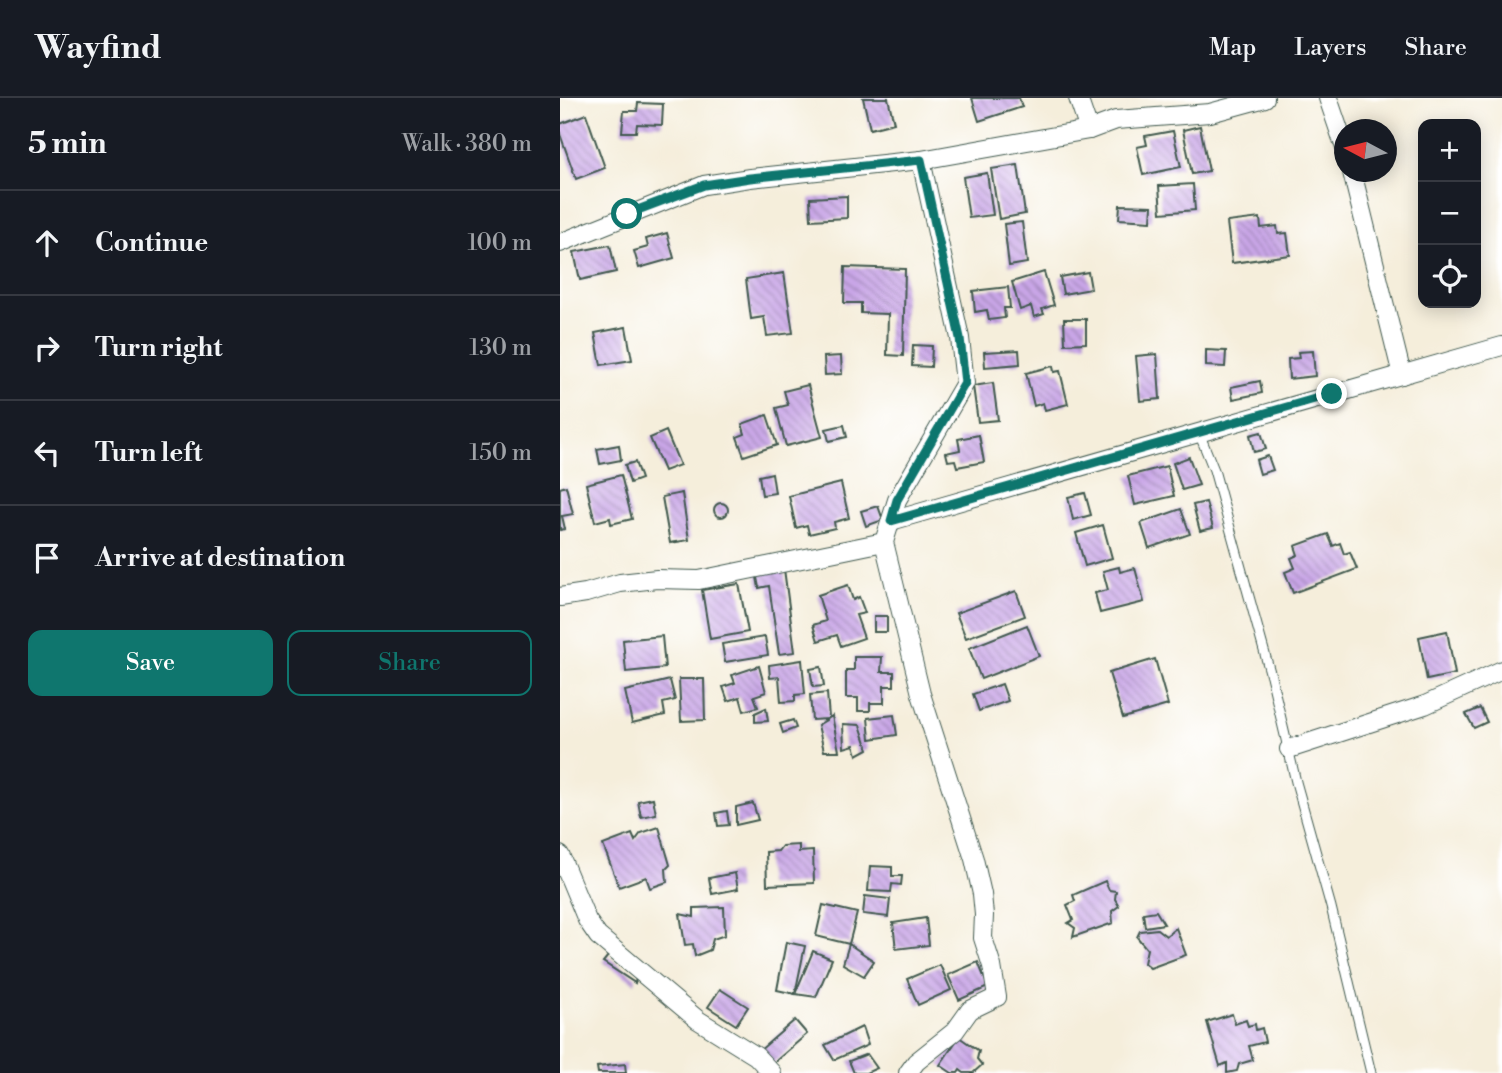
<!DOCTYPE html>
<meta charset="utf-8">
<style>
:root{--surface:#171b24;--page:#242831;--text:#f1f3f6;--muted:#9ea1a6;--line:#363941;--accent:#0f766e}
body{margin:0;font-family:"Libre Bodoni",serif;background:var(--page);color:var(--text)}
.controls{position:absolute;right:21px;top:21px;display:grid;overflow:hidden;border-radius:14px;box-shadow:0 4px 18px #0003}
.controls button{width:63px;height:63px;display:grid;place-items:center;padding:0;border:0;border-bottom:2px solid var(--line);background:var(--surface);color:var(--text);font:35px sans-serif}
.compass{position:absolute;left:774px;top:21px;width:63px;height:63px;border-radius:50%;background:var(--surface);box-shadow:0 4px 18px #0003;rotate:277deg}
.stop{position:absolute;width:21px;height:21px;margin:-16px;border:5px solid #0f766e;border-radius:50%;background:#fff}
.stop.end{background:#0f766e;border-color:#fff;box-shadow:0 2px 7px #0008}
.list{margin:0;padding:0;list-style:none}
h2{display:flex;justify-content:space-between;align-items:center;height:91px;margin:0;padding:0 28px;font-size:30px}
h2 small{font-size:23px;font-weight:400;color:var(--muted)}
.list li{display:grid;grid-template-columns:46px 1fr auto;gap:21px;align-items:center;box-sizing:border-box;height:105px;padding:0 28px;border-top:2px solid var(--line)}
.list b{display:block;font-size:26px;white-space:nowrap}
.list em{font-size:23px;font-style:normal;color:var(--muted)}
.actions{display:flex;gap:14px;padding:21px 28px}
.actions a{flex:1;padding:16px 0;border:2px solid var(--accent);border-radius:14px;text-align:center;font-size:24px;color:var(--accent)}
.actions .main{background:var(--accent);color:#fff}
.icon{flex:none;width:38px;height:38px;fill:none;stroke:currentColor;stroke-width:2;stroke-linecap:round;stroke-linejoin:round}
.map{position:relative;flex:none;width:942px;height:975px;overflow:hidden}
header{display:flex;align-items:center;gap:42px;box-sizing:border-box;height:98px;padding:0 35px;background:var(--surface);border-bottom:2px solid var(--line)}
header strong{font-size:33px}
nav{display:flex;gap:38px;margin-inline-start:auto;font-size:24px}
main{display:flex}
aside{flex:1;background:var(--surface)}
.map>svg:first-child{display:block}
</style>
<header>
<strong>Wayfind</strong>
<nav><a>Map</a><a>Layers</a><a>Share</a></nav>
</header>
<main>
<aside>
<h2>5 min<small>Walk · 380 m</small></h2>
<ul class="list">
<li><svg class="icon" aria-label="ahead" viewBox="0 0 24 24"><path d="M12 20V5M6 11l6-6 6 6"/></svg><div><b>Continue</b></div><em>100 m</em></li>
<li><svg class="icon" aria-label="right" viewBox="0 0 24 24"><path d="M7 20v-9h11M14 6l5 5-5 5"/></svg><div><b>Turn right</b></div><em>130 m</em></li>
<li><svg class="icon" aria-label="left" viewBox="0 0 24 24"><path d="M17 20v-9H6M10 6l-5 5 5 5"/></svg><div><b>Turn left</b></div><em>150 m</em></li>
<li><svg class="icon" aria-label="arrive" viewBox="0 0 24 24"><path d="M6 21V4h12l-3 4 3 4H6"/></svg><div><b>Arrive at destination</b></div></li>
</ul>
<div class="actions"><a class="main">Save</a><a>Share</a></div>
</aside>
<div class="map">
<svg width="942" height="975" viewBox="0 0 942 975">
<defs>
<pattern id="building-back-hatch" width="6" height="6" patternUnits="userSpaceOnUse" patternTransform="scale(1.75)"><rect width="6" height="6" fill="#c9a6e7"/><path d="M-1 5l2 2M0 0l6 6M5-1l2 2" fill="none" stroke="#a388bc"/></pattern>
</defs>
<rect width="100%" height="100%" fill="#fff"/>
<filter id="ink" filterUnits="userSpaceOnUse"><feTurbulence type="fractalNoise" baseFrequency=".0143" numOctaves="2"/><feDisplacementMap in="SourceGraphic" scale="14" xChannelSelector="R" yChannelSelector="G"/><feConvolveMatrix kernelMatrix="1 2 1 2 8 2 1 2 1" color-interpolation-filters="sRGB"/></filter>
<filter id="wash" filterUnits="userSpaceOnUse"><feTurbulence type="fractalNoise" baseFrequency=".00686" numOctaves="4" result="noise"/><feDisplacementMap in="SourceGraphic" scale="28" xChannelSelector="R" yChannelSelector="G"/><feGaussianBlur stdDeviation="1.57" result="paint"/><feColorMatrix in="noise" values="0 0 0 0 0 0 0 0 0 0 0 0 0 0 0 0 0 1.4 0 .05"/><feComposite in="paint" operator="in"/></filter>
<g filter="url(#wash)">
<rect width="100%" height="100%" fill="#f5eedb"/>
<g id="blocks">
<g fill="url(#building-back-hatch)">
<path d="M303 0H328L334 25 310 31Z"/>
<path d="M412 0H459L462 9 419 23Z"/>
<path d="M78 5 103 6 102 27 77 26 76 34H62L64 13H77Z"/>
<path d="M26 16 45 70 16 81 0 36V26Z"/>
<path d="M640 28 649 73 632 76 623 32Z"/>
<path d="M613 33 621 69 583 77 577 49 587 47 585 38Z"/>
<path d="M458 67 465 116 439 121 431 71Z"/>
<path d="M427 75 433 117 409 120 403 79Z"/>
<path d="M633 86 635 112 601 115 599 88Z"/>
<path d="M287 98V120L251 122 250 100Z"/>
<path d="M560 107 592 108 591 123 559 121Z"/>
<path d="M700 120 701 130 717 128 718 136 727 135 730 157 672 165 667 124Z"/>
<path d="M462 124 467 165 449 168 444 126Z"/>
<path d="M107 135 114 160 79 170 74 153 88 149 86 141Z"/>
<path d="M50 147 56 174 20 182 14 154Z"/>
<path d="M285 169 345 171 343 258 327 257 328 216 301 215V205H284Z"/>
<path d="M484 174 494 207 482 211 484 216 474 219 471 208 460 212 452 184Z"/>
<path d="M528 174 531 191 503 196 500 179Z"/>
<path d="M224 175 233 235 207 238 204 219 191 221 186 181Z"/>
<path d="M448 189 450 210H444L445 220 429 222 427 212 415 214 413 193Z"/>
<path d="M504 221H526V245L505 246Z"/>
<path d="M66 229 72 262 41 267 35 235Z"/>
<path d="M353 247 372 248 371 269 352 268Z"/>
<path d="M459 252 460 266 425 269 424 254Z"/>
<path d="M646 252 666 253 665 269 646 268Z"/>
<path d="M753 253 755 278 729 281 728 261 739 260 738 254Z"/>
<path d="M597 256 600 301 580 303 576 258Z"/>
<path d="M281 258 282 276 265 277 264 259Z"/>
<path d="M493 268 494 274 500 273 508 306 485 312 483 305 474 308 466 275Z"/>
<path d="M700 283 702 295 673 301 671 289Z"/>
<path d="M433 285 438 322 418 324 413 288Z"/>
<path d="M248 287 262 339 226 348 216 310 228 307 224 293Z"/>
<path d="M207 317 217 347 184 358 177 339 185 336 182 326Z"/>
<path d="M284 327 287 339 269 343 266 331Z"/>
<path d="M106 333 120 367 104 373 90 340Z"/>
<path d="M701 334 706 351 694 354 690 337Z"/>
<path d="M419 337 424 364 397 369 395 362 388 363 386 355 400 352 398 341Z"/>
<path d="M59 347 61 362 40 366 37 351Z"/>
<path d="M708 358 713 372 700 376 696 362Z"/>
<path d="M629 359 639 387 622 392 613 365Z"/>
<path d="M75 364 81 381 70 385 65 367Z"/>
<path d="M607 368 614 398 575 407 568 378Z"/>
<path d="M212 375 215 395 202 397 199 378Z"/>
<path d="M61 377 72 421 51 426 50 420 35 424 26 386Z"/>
<path d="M281 385 289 420 274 424 275 430 249 436 247 427 236 430 229 398Z"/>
<path d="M6 388 13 416 2 418 5 431 0 432V390Z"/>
<path d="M122 395 129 442 110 445 102 399Z"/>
<path d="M525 395 531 417 513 422 508 399Z"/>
<path d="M646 404 653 430 640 433 633 407Z"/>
<circle cx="161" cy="412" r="7"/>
<path d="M318 408 323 422 306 428 301 413Z"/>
<path d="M621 411 630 436 589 450 581 425Z"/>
<path d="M543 427 552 460 525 468 516 435Z"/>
<path d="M768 436 773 448 780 445 784 456 790 454 797 471 733 495 725 474 735 470 731 460 738 457 735 448Z"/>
<path d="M559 469 560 474 575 470 584 504 540 515 535 495 548 492 543 473Z"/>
<path d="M224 471 235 554 219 556 209 488 199 490 196 474Z"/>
<path d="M179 486 188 534 150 541 142 492Z"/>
<path d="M288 487 293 502 299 499 305 515 296 517 304 540 281 548 277 537 258 543 253 527 266 523 258 497Z"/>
<path d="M456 493 465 518 406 540 396 515Z"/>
<rect x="314" y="518" width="13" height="16"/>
<path d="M467 527 479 558 421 581 409 550Z"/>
<path d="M887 533 895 576 867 582 859 539Z"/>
<path d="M102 538 105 570 66 574 63 542Z"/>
<path d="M205 539 208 557 165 564 162 546Z"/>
<path d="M294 559H322L321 574H334V588H324V605H310V613H298V600H286V572H294Z"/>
<path d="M595 561 608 607 563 620 549 575Z"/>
<path d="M242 562 245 596 235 597V603L221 604 219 579 210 580 209 567Z"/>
<path d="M199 568 206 594 194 598 198 609 184 613 180 599 168 603 163 589 175 585 172 577Z"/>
<path d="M261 569 264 588 253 589 250 571Z"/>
<path d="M119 581H144L145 622 121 623Z"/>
<path d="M110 582 115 602 103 605 105 617 72 625 65 593Z"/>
<path d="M442 586 448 603 419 613 413 596Z"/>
<path d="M267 595 269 620 272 618 279 653H264L258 627 268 621 252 622 250 597Z"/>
<path d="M206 610 208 623 195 624V615Z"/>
<path d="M920 610 927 624 914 630 906 616Z"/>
<path d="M334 617 337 637 310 641 308 620Z"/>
<path d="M233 622 236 630 223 635 220 626Z"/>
<path d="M283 626 300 627 308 651 297 657 294 647 284 650Z"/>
<path d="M93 700 96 716 81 719 78 703Z"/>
<path d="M193 705 198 722 176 727V709Z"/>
<path d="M167 713 169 727 158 728 156 715Z"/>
<path d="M99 729 110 767 106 771 107 784 90 790 86 779 59 789 43 747 72 736 75 743 81 735Z"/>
<path d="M239 747V754L253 753 254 785 207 787 206 754 218 753 222 748Z"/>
<path d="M310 768 332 769V778H342L341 787 332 786 331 794 308 793Z"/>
<path d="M175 775 178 791 152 796 149 780Z"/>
<path d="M545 783 549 792 556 793 555 801 559 808 552 813 553 825 513 839 515 830 508 825 513 822 507 807 515 803 513 797Z"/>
<path d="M305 798 330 801 328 819 303 816Z"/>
<path d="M263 807 297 815 289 846 256 838Z"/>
<path d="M164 809 165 837 153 841 150 852 135 858 133 846 125 847 120 816 134 819V810Z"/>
<path d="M596 813 604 826 585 829 583 815Z"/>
<path d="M366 820 369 847 336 851 333 825Z"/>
<path d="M616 830 626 857 590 870 584 865 587 851 577 839 580 833 597 831 606 838Z"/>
<path d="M226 844 245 848 235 896 217 892Z"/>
<path d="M289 846 314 863 304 878 283 866Z"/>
<path d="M253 853 272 861 256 899 235 896Z"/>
<path d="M48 858 76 880 75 885 43 864Z"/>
<path d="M418 864 428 889 399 902 388 877Z"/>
<path d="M380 867 391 892 358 907 347 881Z"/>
<path d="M160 891 188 909 176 927 148 909Z"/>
<path d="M672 916 675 926 686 922 688 928 695 926 696 932 702 930 705 944 689 948 693 962 679 966 677 973 667 975V965L660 968 647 924Z"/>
<path d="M235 922 247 936 211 967 199 953Z"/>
<path d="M302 929 308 947 274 962 265 947Z"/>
<path d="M399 939 419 953 417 961 422 967 413 975H404L400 972 398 975H392L380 967Z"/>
<path d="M307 956 317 970 306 975H294L289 963Z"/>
<path d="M65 966 66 975H38L37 969Z"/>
</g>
</g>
</g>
<g filter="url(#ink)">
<use href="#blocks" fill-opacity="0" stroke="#3f584d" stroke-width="2"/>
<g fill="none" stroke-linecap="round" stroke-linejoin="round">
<defs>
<path id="service" d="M639 335 654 372 711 578 736 684 771 809 811 975"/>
<g id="minor">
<path d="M518 0 529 32"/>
<path d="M768 0 785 50"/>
<path d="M792 74 842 277"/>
<path d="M0 145 144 87 190 80 361 62 529 32 556 22 650 15 705 0"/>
<path d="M331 423 942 248"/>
<path d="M0 499 26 495 60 485 97 481 139 482 324 444"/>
<path d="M729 651 865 607 942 572"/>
<path d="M0 757 27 822 38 838 138 922 196 958 212 975"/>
<path d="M348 975 356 964 395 933 410 912 437 899 432 868 423 840 424 817 422 796 414 761 361 596 324 444 337 402 405 285 400 240 361 62"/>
</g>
</defs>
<use href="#service" stroke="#3f584d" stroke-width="11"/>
<use href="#minor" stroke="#3f584d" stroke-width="20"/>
<use href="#service" stroke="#fff" stroke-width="9"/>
<use href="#minor" stroke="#fff" stroke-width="18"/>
</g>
</g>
<g fill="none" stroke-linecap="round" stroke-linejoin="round" filter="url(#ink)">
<path stroke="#0f766e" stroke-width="9" d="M67 116 144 87 190 80 361 62 400 240 405 285 337 402 331 423 772 296"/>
</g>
</svg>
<div class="controls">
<button>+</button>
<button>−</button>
<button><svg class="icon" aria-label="locate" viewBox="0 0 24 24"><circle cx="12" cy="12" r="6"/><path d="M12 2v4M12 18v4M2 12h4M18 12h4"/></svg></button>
</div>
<svg class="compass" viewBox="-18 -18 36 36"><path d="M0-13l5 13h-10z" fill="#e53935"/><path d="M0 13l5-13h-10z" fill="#9ea1a6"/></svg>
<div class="stop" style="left:67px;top:116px"></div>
<div class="stop end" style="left:772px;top:296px"></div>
</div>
</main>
